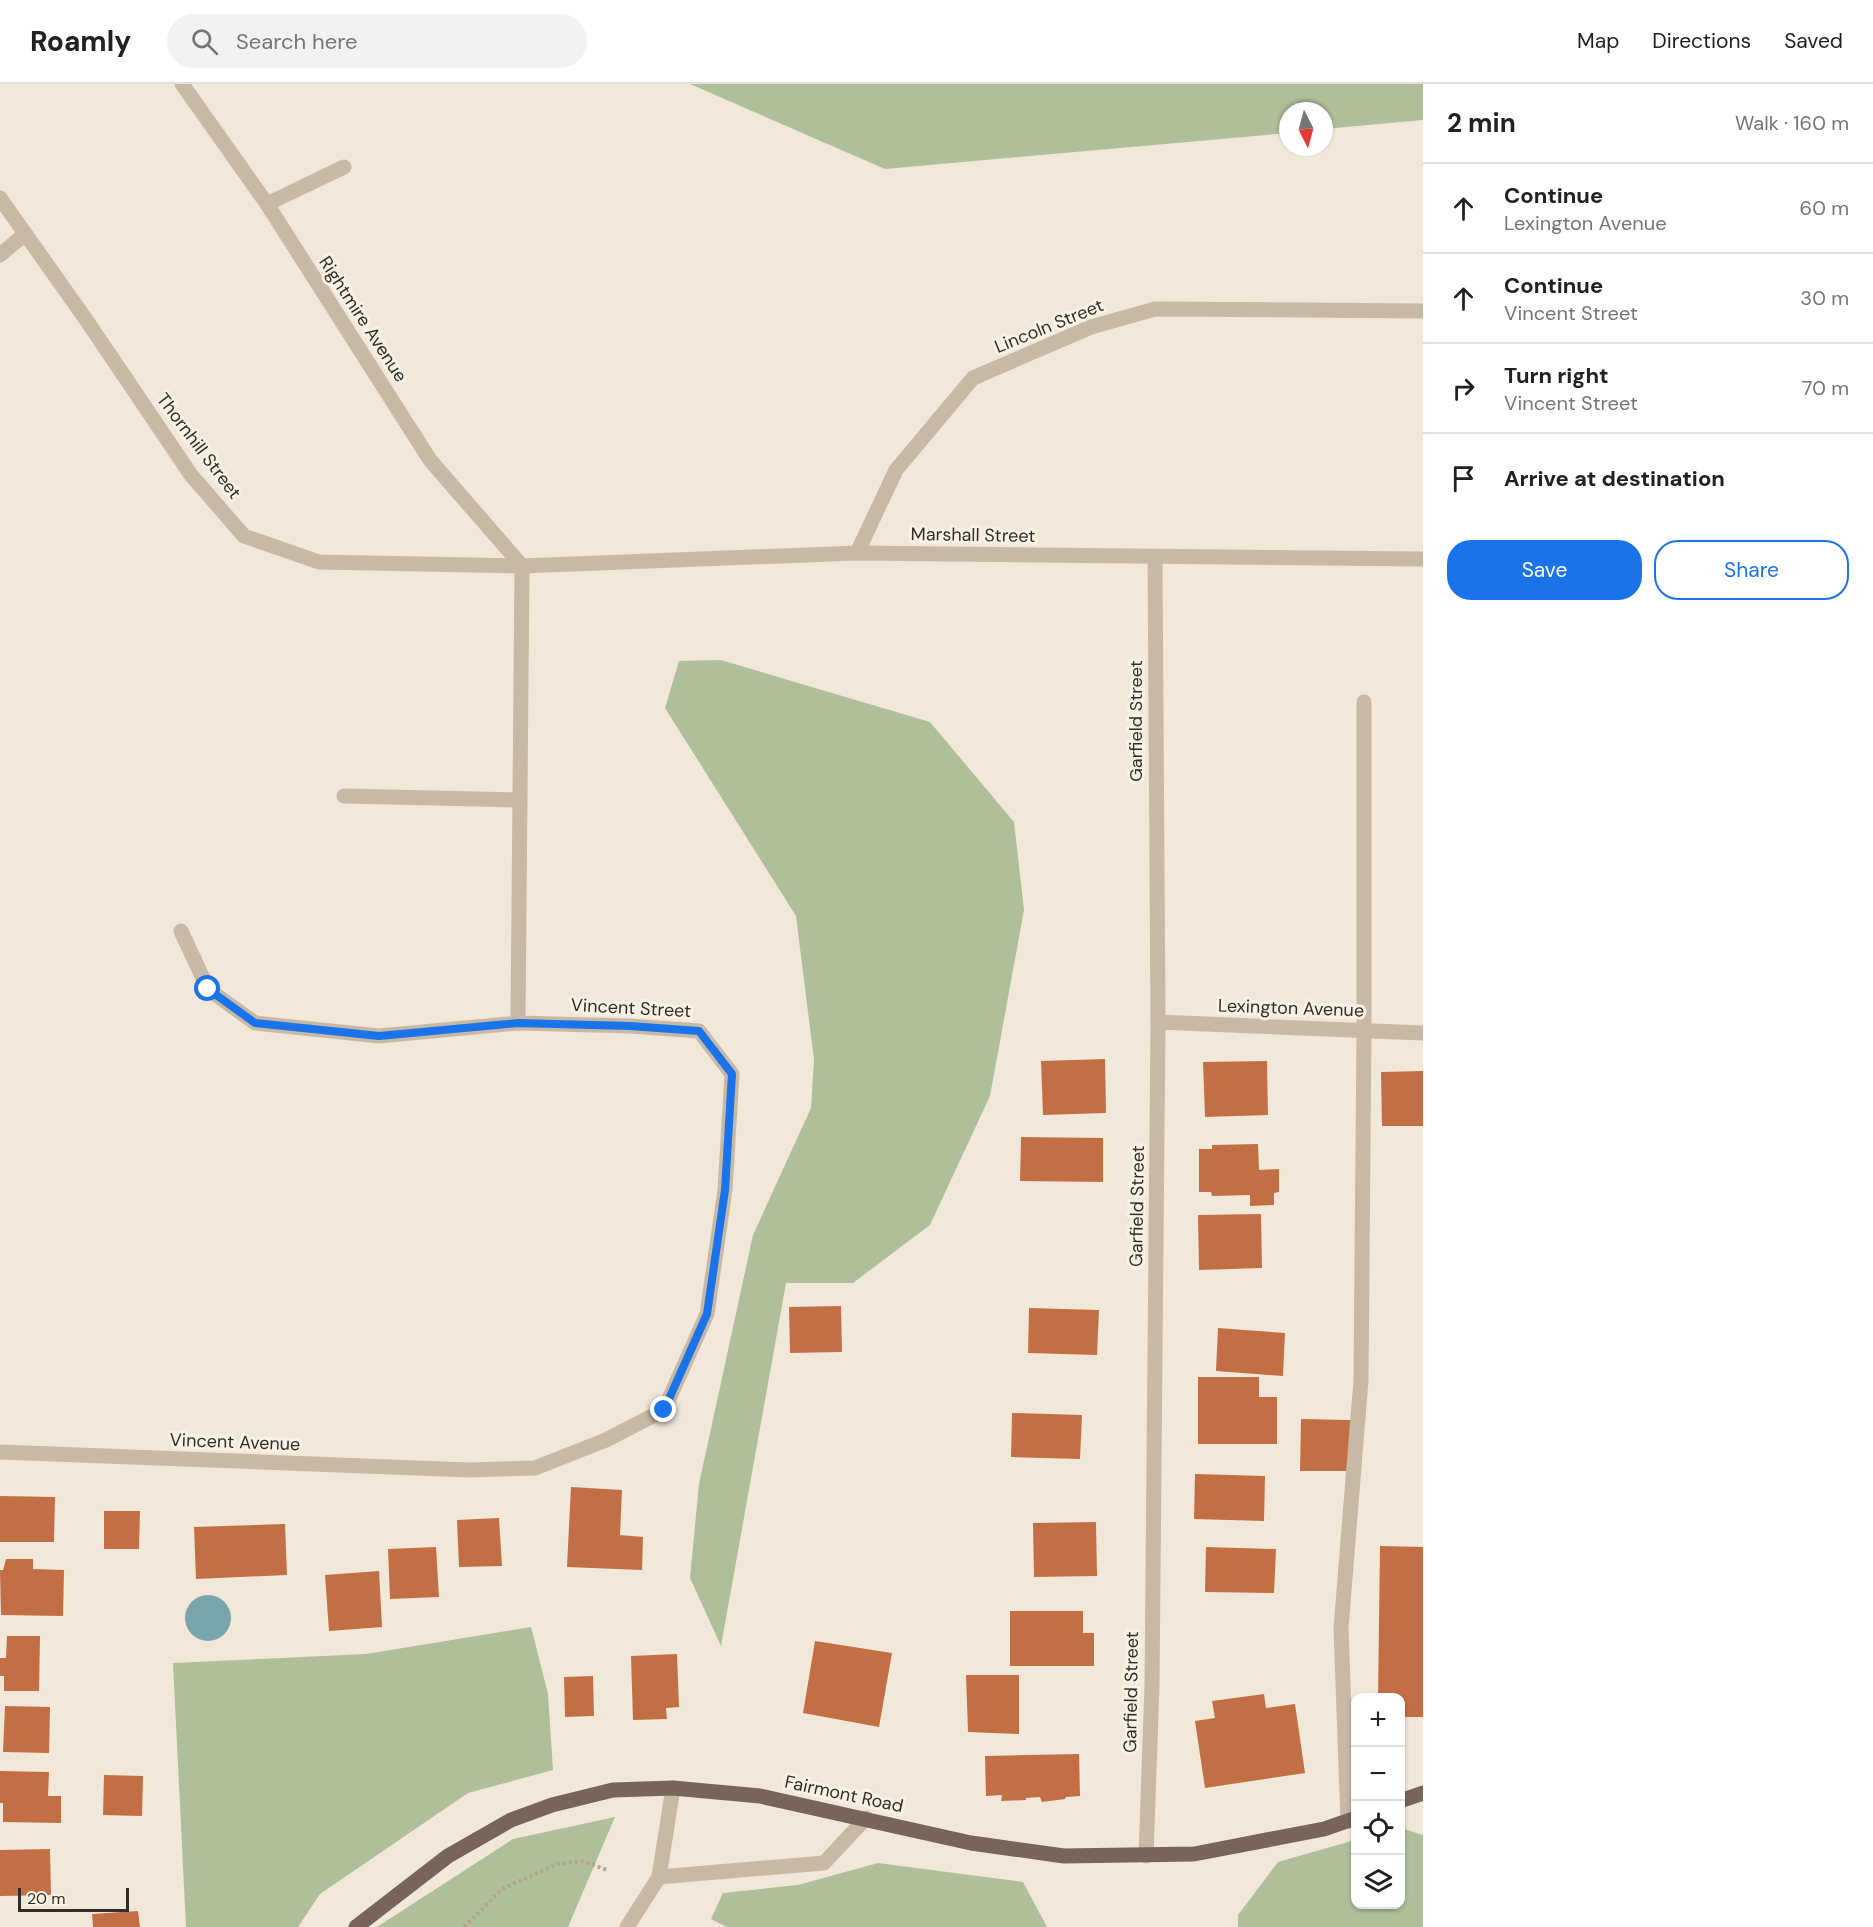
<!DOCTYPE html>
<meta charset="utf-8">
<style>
:root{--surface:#fff;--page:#f2f2f2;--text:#202124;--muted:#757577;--line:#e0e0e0;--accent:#1a73e8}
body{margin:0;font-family:"DM Sans",sans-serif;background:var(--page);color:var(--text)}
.controls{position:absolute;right:18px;bottom:18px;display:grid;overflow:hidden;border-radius:12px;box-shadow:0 2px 4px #0004}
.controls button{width:54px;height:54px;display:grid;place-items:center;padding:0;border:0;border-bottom:2px solid var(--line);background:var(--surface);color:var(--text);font:30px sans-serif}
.compass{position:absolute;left:1279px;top:18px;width:54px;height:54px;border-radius:50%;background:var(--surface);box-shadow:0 2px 4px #0004;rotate:174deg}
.scale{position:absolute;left:18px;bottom:15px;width:111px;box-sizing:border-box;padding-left:6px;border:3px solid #342c27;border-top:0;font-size:16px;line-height:21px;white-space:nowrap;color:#342c27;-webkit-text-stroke:4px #f8f1e6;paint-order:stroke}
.stop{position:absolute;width:18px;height:18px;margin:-14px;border:4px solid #1a73e8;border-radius:50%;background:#fff}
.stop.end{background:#1a73e8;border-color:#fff;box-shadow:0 2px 6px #0008}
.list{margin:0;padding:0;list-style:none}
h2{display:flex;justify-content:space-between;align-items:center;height:78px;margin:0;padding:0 24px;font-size:26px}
h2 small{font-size:20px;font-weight:400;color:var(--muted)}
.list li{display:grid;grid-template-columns:39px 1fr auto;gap:18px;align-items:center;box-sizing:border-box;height:90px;padding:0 24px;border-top:2px solid var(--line)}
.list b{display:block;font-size:22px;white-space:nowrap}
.list p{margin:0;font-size:20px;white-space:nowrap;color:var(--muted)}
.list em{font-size:20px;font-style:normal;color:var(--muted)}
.actions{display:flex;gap:12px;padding:18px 24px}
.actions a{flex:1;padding:14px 0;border:2px solid var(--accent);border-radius:24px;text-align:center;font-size:21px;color:var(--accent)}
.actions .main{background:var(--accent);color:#fff}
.icon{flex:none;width:33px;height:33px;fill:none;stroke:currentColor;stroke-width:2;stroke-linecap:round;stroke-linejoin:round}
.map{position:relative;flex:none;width:1423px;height:1843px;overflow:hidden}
header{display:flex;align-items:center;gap:36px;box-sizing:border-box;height:84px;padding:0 30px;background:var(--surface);border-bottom:2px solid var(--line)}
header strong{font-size:28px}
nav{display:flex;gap:33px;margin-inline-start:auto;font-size:21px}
.search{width:420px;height:54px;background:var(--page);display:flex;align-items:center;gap:15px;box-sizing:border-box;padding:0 21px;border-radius:33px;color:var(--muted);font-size:22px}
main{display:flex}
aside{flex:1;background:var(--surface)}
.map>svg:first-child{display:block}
</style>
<header>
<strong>Roamly</strong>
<div class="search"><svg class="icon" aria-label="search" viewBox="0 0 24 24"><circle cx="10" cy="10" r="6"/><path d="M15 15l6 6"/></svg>Search here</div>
<nav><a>Map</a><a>Directions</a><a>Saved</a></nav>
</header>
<main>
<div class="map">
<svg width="1423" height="1843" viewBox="0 0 1423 1843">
<rect width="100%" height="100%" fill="#f1e8d9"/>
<g fill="#afbf9a">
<path d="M690 0H1423V36L1324 45V27H1288V49L885 85Z"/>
<path d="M721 576 930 638 1014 738 1024 826 990 1012 930 1141 853 1199H786L721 1562 690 1494 699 1400 753 1151 811 1024 814 976 796 832 665 624 679 577Z"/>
<path d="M531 1543 548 1610 553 1686 468 1709 320 1810 298 1843H186L173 1579 366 1570Z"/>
<path d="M615 1733 568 1843H377L513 1755Z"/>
<path d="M1401 1744 1423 1751V1843H1238V1831L1278 1778 1355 1756 1356 1820H1400Z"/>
<path d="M878 1779 1023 1798 1047 1843H727L711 1835 723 1809 798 1801Z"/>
</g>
<circle fill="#79a6ad" cx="208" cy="1534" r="23"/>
<g fill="#c36f45">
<path d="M1105 975 1106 1029 1043 1031 1041 977Z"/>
<path d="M1267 977 1268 1031 1205 1033 1203 978Z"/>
<path d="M1423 987V1042H1382L1381 988Z"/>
<path d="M1021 1053 1103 1054V1098L1020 1097Z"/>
<path d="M1258 1060 1259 1086 1279 1085V1108L1274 1109V1121L1250 1122V1111L1212 1112 1211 1108H1199V1065H1212V1061Z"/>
<path d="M1261 1130 1262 1184 1199 1186 1198 1131Z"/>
<path d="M841 1222 842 1268 790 1269 789 1223Z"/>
<path d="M1029 1224 1099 1226 1097 1271 1028 1269Z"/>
<path d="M1218 1244 1285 1249 1283 1292 1216 1287Z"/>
<path d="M1198 1293H1259V1313H1277V1360H1198Z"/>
<path d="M1012 1329 1082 1331 1080 1375 1011 1373Z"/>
<path d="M1301 1335 1351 1336 1350 1387H1300Z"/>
<path d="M1195 1390 1265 1392 1264 1437 1194 1435Z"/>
<path d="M571 1403 622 1406 620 1451 643 1453 642 1486 567 1483Z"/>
<path d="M0 1412 55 1413 54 1458H0Z"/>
<path d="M104 1427H140L139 1465H104Z"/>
<path d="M499 1434 502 1482 459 1483 457 1436Z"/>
<path d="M1096 1438 1097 1492 1034 1493 1033 1439Z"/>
<path d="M285 1440 287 1491 196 1495 194 1443Z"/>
<path d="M1380 1462 1423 1463V1633H1400V1614H1378Z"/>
<path d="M436 1463 439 1513 390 1515 388 1465Z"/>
<path d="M1206 1463 1276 1465 1274 1509 1205 1508Z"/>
<path d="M6 1475H33V1485L64 1486 63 1532 1 1531 0 1486H3Z"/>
<path d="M379 1487 382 1543 329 1547 325 1491Z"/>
<path d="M1010 1527H1083V1549H1094V1582H1010Z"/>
<path d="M7 1552H40L39 1607H4V1592H0V1574H6Z"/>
<path d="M815 1557 892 1569 879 1643 803 1629Z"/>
<path d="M677 1570 679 1623 666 1624 667 1635 633 1636 631 1572Z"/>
<path d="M966 1591H1019V1650L968 1648Z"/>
<path d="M593 1592 594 1632 565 1633 564 1593Z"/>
<path d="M1264 1610 1266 1624 1295 1620 1305 1689 1205 1704 1195 1637 1215 1634 1212 1617Z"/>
<path d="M5 1622 50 1623 49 1669 3 1668Z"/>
<path d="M1079 1670 1080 1712 1066 1713 1065 1715 1042 1718 1040 1713 1026 1714V1716L1001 1717 1002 1711 986 1712 985 1672Z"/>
<path d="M0 1687 49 1688 48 1712H61V1739L3 1738V1719H0Z"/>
<path d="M104 1691 143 1692 142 1732 103 1731Z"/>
<path d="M50 1765 51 1811 0 1812V1766Z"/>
<path d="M138 1827 140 1843H93L92 1830Z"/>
</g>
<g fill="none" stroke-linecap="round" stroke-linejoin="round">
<path stroke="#b4a390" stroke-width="4" stroke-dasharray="3 3" stroke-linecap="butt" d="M464 1843 502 1805 557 1780 583 1777 607 1786"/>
<g stroke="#c8b9a6" stroke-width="15">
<path d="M182 0 267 120 430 376 522 482"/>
<path d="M0 114 87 237 191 391 244 452 319 478 522 482 857 469 1423 475"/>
<path d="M267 120 344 83"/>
<path d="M0 171 25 150"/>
<path d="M857 469 896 386 973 294 1091 243 1155 225 1423 227"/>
<path d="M344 712 520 716"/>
<path d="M1158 938 1423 949"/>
<path d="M518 939 522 482"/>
<path d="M0 1368 469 1386 535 1384 606 1356 664 1326 707 1230 725 1106 732 990 699 947 630 942 518 939 379 952 255 939 208 905 181 847"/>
<path d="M1348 1737 1341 1544 1361 1296 1364 947V618"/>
<path d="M1146 1772 1152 1602 1158 938 1155 473"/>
<path d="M659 1793 824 1779 866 1734"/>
<path d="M627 1843 659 1793 673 1704"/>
</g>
<g stroke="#766558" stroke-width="15">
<path d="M1400 1717 1423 1709"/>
<path d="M356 1843 448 1772 511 1736 552 1721 613 1706 673 1704 760 1712 971 1759 1064 1772 1194 1770 1324 1745 1356 1734"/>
</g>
</g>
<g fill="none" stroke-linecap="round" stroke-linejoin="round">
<path stroke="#1a73e8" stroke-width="8" d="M208 905 255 939 379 952 518 939 630 942 699 947 732 990 725 1106 707 1230 664 1326"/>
</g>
<g text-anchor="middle" stroke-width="6" stroke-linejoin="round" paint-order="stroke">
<g font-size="18" fill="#342c27" stroke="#f8f1e6">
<text transform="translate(363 235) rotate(57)" y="6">Rightmire Avenue</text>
<text transform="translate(1049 242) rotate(-22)" y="6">Lincoln Street</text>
<text transform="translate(199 362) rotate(53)" y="6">Thornhill Street</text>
<text transform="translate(973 451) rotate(1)" y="6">Marshall Street</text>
<text transform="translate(1136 637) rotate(-90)" y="6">Garfield Street</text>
<text transform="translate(631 924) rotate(3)" y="6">Vincent Street</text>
<text transform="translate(1291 924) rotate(2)" y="6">Lexington Avenue</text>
<text transform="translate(1137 1122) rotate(-89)" y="6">Garfield Street</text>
<text transform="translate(235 1358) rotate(2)" y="6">Vincent Avenue</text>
<text transform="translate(1131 1608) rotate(-89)" y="6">Garfield Street</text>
<text transform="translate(844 1710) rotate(12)" y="6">Fairmont Road</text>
</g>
</g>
</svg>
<div class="controls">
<button>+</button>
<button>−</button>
<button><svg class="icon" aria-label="locate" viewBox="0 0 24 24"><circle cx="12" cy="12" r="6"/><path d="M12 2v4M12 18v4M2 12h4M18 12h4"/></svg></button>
<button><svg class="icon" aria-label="layers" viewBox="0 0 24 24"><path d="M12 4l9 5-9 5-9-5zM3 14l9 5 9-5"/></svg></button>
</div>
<svg class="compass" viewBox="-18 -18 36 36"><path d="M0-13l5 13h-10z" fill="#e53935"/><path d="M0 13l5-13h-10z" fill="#757577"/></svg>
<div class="scale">20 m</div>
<div class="stop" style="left:208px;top:905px"></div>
<div class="stop end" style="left:664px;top:1326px"></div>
</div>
<aside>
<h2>2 min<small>Walk · 160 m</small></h2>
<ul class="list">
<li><svg class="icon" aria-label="ahead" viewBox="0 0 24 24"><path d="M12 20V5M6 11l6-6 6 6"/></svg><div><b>Continue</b><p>Lexington Avenue</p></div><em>60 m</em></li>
<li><svg class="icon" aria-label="ahead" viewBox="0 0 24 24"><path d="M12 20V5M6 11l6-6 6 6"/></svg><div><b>Continue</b><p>Vincent Street</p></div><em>30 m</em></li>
<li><svg class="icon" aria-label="right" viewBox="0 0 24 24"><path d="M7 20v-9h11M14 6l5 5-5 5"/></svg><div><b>Turn right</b><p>Vincent Street</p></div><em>70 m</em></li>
<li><svg class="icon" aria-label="arrive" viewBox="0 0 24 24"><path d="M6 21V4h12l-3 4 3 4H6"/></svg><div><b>Arrive at destination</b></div></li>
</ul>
<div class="actions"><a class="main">Save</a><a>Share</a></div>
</aside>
</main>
